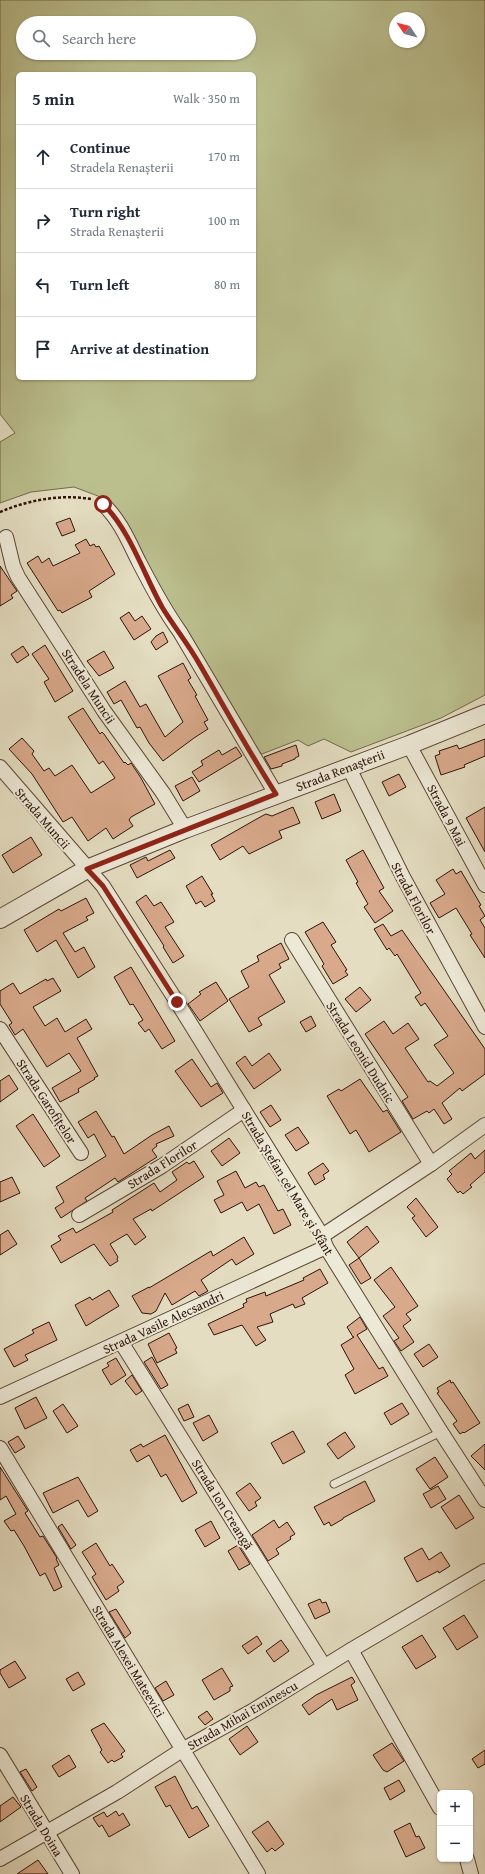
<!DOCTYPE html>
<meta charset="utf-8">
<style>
:root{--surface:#fff;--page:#f6f6f7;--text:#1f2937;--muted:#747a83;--line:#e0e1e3}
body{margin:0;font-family:"Gentium Book Plus",serif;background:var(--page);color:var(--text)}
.controls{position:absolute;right:12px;bottom:12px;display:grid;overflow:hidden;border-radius:6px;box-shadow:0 1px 3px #0004}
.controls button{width:36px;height:36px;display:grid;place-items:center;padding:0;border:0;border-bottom:1px solid var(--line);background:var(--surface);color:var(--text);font:20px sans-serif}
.compass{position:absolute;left:389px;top:12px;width:36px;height:36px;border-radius:50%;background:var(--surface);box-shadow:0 1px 3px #0004;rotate:305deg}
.stop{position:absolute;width:12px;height:12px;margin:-9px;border:3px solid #8f2418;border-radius:50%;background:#fff}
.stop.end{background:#8f2418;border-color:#fff;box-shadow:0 1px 4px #0008}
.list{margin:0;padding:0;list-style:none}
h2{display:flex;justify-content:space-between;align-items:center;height:52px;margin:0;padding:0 16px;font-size:17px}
h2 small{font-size:13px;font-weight:400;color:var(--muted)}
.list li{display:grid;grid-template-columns:26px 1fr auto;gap:12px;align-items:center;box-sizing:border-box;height:64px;padding:0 16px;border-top:1px solid var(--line)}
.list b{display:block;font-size:15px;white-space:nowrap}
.list p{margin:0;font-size:13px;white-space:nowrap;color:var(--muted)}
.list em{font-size:13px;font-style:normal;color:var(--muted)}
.icon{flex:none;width:22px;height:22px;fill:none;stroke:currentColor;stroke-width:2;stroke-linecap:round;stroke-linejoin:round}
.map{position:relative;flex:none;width:485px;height:1874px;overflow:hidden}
.search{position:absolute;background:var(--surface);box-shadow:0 1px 3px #0004;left:16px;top:16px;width:240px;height:44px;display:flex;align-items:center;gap:10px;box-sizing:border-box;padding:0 14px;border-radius:22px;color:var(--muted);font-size:15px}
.panel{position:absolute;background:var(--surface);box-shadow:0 1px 3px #0004;left:16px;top:72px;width:240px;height:308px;border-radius:6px}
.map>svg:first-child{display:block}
</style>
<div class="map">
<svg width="485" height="1874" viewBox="0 0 485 1874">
<rect width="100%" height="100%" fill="#e4ddc1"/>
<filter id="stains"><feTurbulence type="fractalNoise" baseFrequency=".005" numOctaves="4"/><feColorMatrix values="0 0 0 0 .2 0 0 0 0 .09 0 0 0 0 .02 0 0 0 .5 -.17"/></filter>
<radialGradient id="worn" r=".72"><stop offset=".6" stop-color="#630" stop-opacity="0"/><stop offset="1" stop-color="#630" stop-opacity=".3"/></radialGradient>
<path fill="#bbbf8e" stroke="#74694b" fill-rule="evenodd" d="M0 0H485V695L441 718 351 752 324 739 308 746 298 740 262 754 255 747 171 611 118 514 98 496 74 487 31 492 0 503V442L15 433 0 414ZM395 18H419V42H395ZM23 23H249V53H23ZM18 74H254V378H18Z"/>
<g fill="#d8a98b" stroke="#2e1308">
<path d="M70 518 75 531 62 536 56 523Z"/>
<path d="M86 539 90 546 94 544 96 547 99 546 115 574 89 591 92 597 62 613 60 610 58 611 27 563 38 556 42 563 49 558 53 566 80 553 75 545Z"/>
<path d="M0 566 17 591 11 595 13 598 0 606Z"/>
<path d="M129 612 135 621 142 616 151 629 134 640 120 618Z"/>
<path d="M163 632 168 642 156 650 151 642 156 636Z"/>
<path d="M45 645 73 691 55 702 44 682 49 679 32 654Z"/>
<path d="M23 646 29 655 17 663 11 654Z"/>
<path d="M104 651 114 668 99 676 87 661Z"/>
<path d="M183 663 191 678 188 680 197 695 195 696 208 720 204 722 208 729 194 738 163 761 149 743 140 727 137 728 121 700 114 704 107 692 125 681 140 707 146 704 165 737 183 722 158 676Z"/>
<path d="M83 708 100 734 102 732 104 734 124 763 125 762 128 765 131 763 141 778 155 804 131 817 129 820 133 826 113 839 106 828 88 841 72 817 63 822 32 774 9 749 22 738 34 751 32 754 44 771 49 768 55 776 72 765 91 793 115 778 103 761 99 764 68 717Z"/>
<path d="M485 739V756L464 765 465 767 441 775 435 756 440 754 439 751 457 745 459 749Z"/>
<path d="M296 745 299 756 295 758V759L282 764V766L271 769 264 757Z"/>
<path d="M236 747 242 756 199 782 192 772 203 765 201 761 219 750 222 755Z"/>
<path d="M399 774 406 787 389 796 382 782Z"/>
<path d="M192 777 200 791 183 801 175 786Z"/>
<path d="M334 794 341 811 322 819 315 802Z"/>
<path d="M293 807 300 823 279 831 282 838 249 854 243 846 220 860 211 845 262 816 266 814 272 816Z"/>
<path d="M485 807V852L466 818Z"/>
<path d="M31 837 42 855 13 873 2 855Z"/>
<path d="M170 850 175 858 137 878 130 865 146 857 148 861Z"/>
<path d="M363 850 384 888 379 891 393 911 375 923 364 907 368 904 356 883 358 882 346 860Z"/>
<path d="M453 869 456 874 461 871 481 905 479 906 485 916 480 920 485 928V958L470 935 472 934 456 908 439 918 430 903 445 894 436 880Z"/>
<path d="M202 876 213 894H211L215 901 205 907 201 901 196 904 186 886Z"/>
<path d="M146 895 154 906 161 902 174 922 165 927 184 956 173 963 163 947 164 946 136 902Z"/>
<path d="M86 898 94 913 86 917 88 920 63 933 75 952 84 947 95 967 78 978 56 940 37 952 24 930 59 909 61 911Z"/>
<path d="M323 922 336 942 331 945 347 970 345 971 348 975 333 984 322 966 324 964 305 932Z"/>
<path d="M383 924 391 936 402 930 485 1049V1074L462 1091 460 1088 442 1103 452 1119 444 1124 434 1109 429 1113 427 1111 413 1119 402 1101 408 1097 365 1034 384 1021 393 1034 408 1023 419 1039 405 1048 428 1082 430 1081 437 1086 454 1073 434 1045 448 1036 425 1003 421 1006 415 997 421 993 397 954 395 956 389 948 387 950 374 929Z"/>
<path d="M281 943 289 959 279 964 281 968 269 975 285 1002 258 1018 262 1025 249 1032 229 999 249 987 241 971 259 961 257 956Z"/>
<path d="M131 967 175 1041 162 1049 149 1029 145 1032 138 1023 143 1020 133 1004 130 1005 114 977Z"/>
<path d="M53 978 61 991 33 1007 45 1026 57 1018 65 1032 86 1019 92 1029 77 1038 98 1076 94 1078 95 1079 78 1089 79 1092 60 1102 52 1088 81 1071 69 1053 47 1067 23 1029 15 1035 9 1025 12 1023 0 1004V991L13 983 20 994 46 979 47 981Z"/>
<path d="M216 982 228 1001 200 1021 188 1004 201 994 199 992Z"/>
<path d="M360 987 371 1000 356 1012 345 999Z"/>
<path d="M311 1016 316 1026 306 1032 300 1022Z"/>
<path d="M269 1053 281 1070 254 1089 236 1063 245 1056 252 1066Z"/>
<path d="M192 1059 211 1087 217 1083 223 1093 201 1107 175 1071Z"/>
<path d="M9 1075 18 1089 0 1102V1081Z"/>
<path d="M360 1079 383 1112 387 1110 401 1132 369 1152 356 1130 350 1134 327 1096 339 1089 341 1091Z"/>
<path d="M271 1105 281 1120 270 1127 260 1112Z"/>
<path d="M96 1111 112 1137 114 1136 124 1154 152 1135 169 1126 174 1136 156 1144 157 1146 152 1150 157 1157 118 1182 115 1178 85 1198 87 1201 61 1218 55 1208 64 1202 56 1187 106 1156 94 1134 88 1138 78 1122Z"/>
<path d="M33 1114 60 1156 44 1167 16 1126Z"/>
<path d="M298 1127 309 1143 296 1151 285 1135Z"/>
<path d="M229 1138 240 1153 222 1166 211 1151Z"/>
<path d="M485 1150V1172L470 1185 472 1187 463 1194 460 1191 458 1193 447 1179 452 1174 449 1171 471 1153 475 1159Z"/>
<path d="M194 1161 204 1177 152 1211 151 1209 133 1219 146 1237 135 1245 127 1234 110 1244 118 1257 117 1259 118 1261 110 1266 94 1244 61 1263 51 1246 61 1240 58 1236 73 1228 76 1233 113 1212 112 1210 154 1183 160 1192 177 1180 172 1172 187 1162 189 1164Z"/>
<path d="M323 1163 329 1171 323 1175 325 1179 315 1185 308 1173Z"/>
<path d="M236 1171 245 1188 256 1182 259 1187 264 1185 278 1211 283 1209 291 1225 274 1234 259 1204 247 1211 242 1202 221 1213 214 1200 224 1195 217 1181Z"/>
<path d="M12 1177 20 1193 0 1202V1182Z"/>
<path d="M416 1198 438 1227 426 1237 412 1218 415 1216 407 1207Z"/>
<path d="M367 1226 379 1242 359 1258 347 1242Z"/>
<path d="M8 1230 17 1244 0 1255V1235Z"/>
<path d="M244 1237 254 1254 236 1265 232 1259 201 1280 208 1291 199 1296 195 1291 172 1305 165 1293 156 1311 151 1314 142 1313 132 1296 149 1287V1288L211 1251 213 1256Z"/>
<path d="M359 1258 371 1278 361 1284 349 1265Z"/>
<path d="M391 1267 418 1306 406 1314 411 1320 403 1326 414 1342 401 1351 394 1341 399 1338 383 1316 395 1307 374 1280Z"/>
<path d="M320 1269 328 1283 302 1298 305 1304 295 1308 293 1304 270 1314 273 1322 257 1327 266 1340 256 1346 242 1325 214 1335 208 1324 244 1307 243 1304 247 1302 246 1299 265 1292 266 1296 304 1280 303 1278Z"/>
<path d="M109 1290 119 1306 86 1326 75 1305 90 1297 92 1300Z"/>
<path d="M360 1317 367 1329 357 1335 379 1369 383 1367 388 1376 355 1394 345 1375 354 1369 341 1345 354 1337H353L347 1327Z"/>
<path d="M49 1322 57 1340 25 1355 28 1360 14 1367 4 1349 34 1333 32 1330Z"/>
<path d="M169 1333 177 1348 175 1349 177 1353 157 1363 148 1344Z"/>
<path d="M429 1344 438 1357 423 1367 414 1354Z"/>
<path d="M152 1357 168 1385 161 1389 144 1362Z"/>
<path d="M116 1358 126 1375 111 1385 102 1370 109 1366 107 1363Z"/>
<path d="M132 1375 142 1391 136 1395 125 1381Z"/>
<path d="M450 1380 451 1383 453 1382 480 1423 464 1433 463 1432 460 1434 453 1424 457 1421 437 1393 439 1392 437 1388Z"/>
<path d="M36 1397 47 1418 25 1429 15 1408Z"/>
<path d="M402 1403 409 1414 391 1425 384 1413Z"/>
<path d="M63 1404 78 1426 67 1433 53 1411Z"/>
<path d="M188 1404 194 1417 184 1421 178 1409Z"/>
<path d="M209 1415 218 1432 203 1441 193 1423Z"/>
<path d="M293 1431 305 1452 283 1464 271 1443Z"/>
<path d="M345 1432 355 1447 338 1459 327 1444Z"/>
<path d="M165 1435 197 1493 182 1502 166 1474 161 1477 149 1455 137 1462 130 1450 141 1444 143 1447Z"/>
<path d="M18 1436 25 1447 15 1453 8 1442Z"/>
<path d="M485 1444V1470L471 1456Z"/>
<path d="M435 1457 448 1477 430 1489 416 1469Z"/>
<path d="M0 1467 28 1511 25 1513 40 1537 43 1536 57 1558 56 1559 59 1565 54 1568 62 1587 54 1591 45 1573 40 1576 24 1546 14 1530 11 1531 4 1521 16 1514 6 1496 0 1500Z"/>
<path d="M78 1477 98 1511 88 1517 78 1500 53 1513 43 1493Z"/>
<path d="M365 1481 375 1501 343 1518V1519L331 1526 329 1522 324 1525 314 1507Z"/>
<path d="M250 1483 261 1498 255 1502 257 1506 249 1511 236 1493Z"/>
<path d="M438 1486 446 1499 431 1508 423 1494Z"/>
<path d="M459 1495 474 1518 456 1529 441 1507Z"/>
<path d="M274 1520 279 1528 287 1522 295 1534 290 1537 291 1539 276 1549 279 1554 268 1561 252 1535Z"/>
<path d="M211 1521 220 1538 205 1547 195 1530Z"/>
<path d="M62 1524 76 1545 71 1549 58 1527Z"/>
<path d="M96 1543 110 1566 112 1564 124 1582 117 1587 119 1591 106 1600 92 1577 96 1574 82 1552Z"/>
<path d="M238 1545 250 1564 239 1570 228 1551Z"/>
<path d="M422 1548 429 1560 441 1552 450 1566 439 1573 438 1571 417 1582 404 1558Z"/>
<path d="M320 1599 322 1603 326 1602 330 1612 315 1619 308 1604Z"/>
<path d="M116 1609 131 1633 125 1638 109 1612Z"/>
<path d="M464 1615 478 1637 457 1650 443 1628Z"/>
<path d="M422 1635 436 1657 416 1669 402 1647Z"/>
<path d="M257 1636 262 1644 248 1654 242 1646Z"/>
<path d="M281 1640 289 1651 274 1662 266 1651Z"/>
<path d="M15 1661 26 1678 9 1688 0 1673V1670Z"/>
<path d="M222 1668 233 1686 230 1687V1691L214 1700 202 1680Z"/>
<path d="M78 1672 85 1684 73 1691 66 1679Z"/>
<path d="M352 1677 355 1682 351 1685 358 1700 337 1710 332 1699 309 1715 302 1705 316 1695Z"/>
<path d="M166 1681 174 1695 163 1701 155 1688Z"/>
<path d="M207 1711 213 1719 205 1725 198 1717Z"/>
<path d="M104 1723 125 1751 121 1754 123 1757 114 1762 112 1760 108 1763 100 1752 102 1750 91 1730Z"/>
<path d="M247 1726 258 1742 240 1755 229 1739Z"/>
<path d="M392 1743 404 1761 387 1772 383 1770 373 1755Z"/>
<path d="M485 1750V1764L478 1768 472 1759Z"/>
<path d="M69 1755 76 1767 59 1777 52 1766Z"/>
<path d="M26 1769 37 1787 32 1791 20 1772Z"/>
<path d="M175 1776 192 1809 197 1806 209 1826 189 1838 170 1805 166 1807 155 1787Z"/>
<path d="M399 1780 405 1791 390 1800 384 1788Z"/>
<path d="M13 1797 21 1807 0 1822V1806Z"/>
<path d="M116 1811 119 1816 123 1813 130 1825 109 1837 102 1825 99 1827 93 1818 104 1812 107 1817Z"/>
<path d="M268 1821 284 1844 275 1851 272 1848 267 1852 252 1832Z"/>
<path d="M410 1823 416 1837 419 1836 425 1848 406 1857 394 1831Z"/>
<path d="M38 1860 48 1874H17Z"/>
</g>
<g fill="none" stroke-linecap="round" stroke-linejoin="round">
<defs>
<path id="service" d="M334 1484 441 1432"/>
<g id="minor">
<path d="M103 504C120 520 129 542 139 562 152 587 164 610 180 632L276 794"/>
<path d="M6 537 13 566 18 577 104 711 163 793 185 829"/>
<path d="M409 745 485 885"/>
<path d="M348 766 403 877 485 1027"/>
<path d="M0 767 103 886 177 1002 322 1236 326 1247 441 1432 485 1500"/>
<path d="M292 940 431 1164"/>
<path d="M0 1029 81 1153"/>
<path d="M79 1215 162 1166 244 1110"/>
<path d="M322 1236 431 1164 485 1125"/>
<path d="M121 1342 324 1666"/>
<path d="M0 1397 326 1247"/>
<path d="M0 1448 258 1874"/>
<path d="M351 1650 440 1808"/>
<path d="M0 1755 72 1874"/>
<path d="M0 1859 117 1792 182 1750 254 1710 351 1650 485 1571"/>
<path d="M467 1859 471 1874"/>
</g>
<path id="tertiary" d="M0 919 87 869 185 829 409 745 485 714"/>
</defs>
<use href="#service" stroke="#5c4636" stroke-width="9"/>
<use href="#minor" stroke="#5c4636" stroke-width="16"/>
<use href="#tertiary" stroke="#5c4636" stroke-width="20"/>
<path stroke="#2e1308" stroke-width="2.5" stroke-dasharray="3 2" stroke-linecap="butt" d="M0 512C28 500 61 494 91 499"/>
<use href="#service" stroke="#ede9d7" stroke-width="7"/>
<use href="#minor" stroke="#ede9d7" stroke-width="14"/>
<use href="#tertiary" stroke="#ede9d7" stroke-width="18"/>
</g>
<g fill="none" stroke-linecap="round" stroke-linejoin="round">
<path stroke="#8f2418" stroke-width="5" d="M103 504C130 530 144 575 162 607 174 627 189 645 200 665 225 708 249 752 276 794L87 869 103 886 177 1002"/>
</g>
<g text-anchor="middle" stroke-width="4" stroke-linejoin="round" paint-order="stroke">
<g font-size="13" fill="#2e1308" stroke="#ede9d7">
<text transform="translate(89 686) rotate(57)" y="5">Stradela Muncii</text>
<text transform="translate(340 770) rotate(-21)" y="5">Strada Renașterii</text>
<text transform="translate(447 815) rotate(62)" y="5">Strada 9 Mai</text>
<text transform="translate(43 818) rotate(49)" y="5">Strada Muncii</text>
<text transform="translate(414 898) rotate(62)" y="5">Strada Florilor</text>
<text transform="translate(361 1052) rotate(58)" y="5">Strada Leonid Dudnic</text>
<text transform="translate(47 1101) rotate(57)" y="5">Strada Garofițelor</text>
<text transform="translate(162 1164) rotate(-32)" y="5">Strada Florilor</text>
<text transform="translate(288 1183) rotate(59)" y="5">Strada Ștefan cel Mare și Sfânt</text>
<text transform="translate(163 1322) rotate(-25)" y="5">Strada Vasile Alecsandri</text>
<text transform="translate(223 1504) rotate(58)" y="5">Strada Ion Creangă</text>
<text transform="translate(129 1661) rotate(59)" y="5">Strada Alexei Mateevici</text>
<text transform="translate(242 1715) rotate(-30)" y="5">Strada Mihai Eminescu</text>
<text transform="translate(42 1825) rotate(59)" y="5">Strada Doina</text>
</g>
</g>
<rect width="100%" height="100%" filter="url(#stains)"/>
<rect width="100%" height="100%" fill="url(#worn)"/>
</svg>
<div class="controls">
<button>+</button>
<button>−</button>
</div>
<svg class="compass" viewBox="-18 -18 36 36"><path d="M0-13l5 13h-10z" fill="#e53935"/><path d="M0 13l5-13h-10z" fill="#747a83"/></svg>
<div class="stop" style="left:103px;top:504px"></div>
<div class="stop end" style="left:177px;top:1002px"></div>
<div class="search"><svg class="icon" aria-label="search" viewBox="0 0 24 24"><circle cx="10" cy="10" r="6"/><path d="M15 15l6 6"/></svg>Search here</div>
<section class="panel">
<h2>5 min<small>Walk · 350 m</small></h2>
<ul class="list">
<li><svg class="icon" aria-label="ahead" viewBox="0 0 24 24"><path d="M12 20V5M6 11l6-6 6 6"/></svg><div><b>Continue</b><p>Stradela Renașterii</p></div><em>170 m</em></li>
<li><svg class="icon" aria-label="right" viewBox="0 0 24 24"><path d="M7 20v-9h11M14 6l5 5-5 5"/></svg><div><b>Turn right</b><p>Strada Renașterii</p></div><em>100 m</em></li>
<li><svg class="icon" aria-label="left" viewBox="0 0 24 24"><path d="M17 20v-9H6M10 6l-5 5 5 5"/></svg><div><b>Turn left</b></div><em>80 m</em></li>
<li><svg class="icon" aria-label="arrive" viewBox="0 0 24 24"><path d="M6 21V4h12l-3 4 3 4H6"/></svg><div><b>Arrive at destination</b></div></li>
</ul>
</section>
</div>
